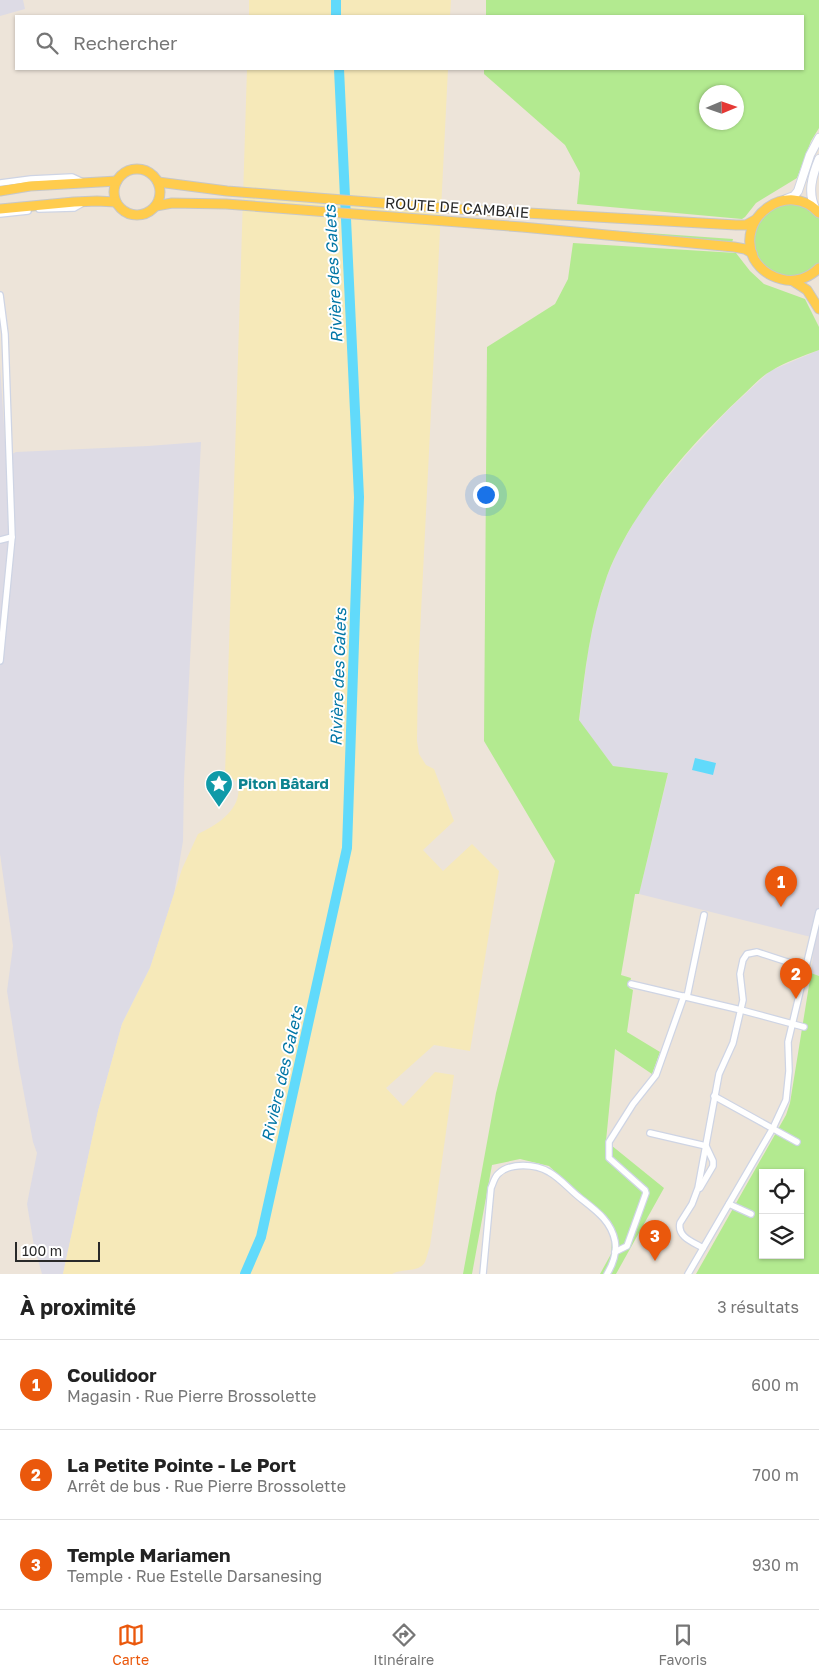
<!DOCTYPE html>
<html lang="fr">
<meta charset="utf-8">
<style>
:root{--surface:#fff;--page:#f6f6f6;--text:#222;--muted:#767676;--line:#e0e0e0;--accent:#ea580c}
body{margin:0;font-family:"Golos Text",sans-serif;background:var(--page);color:var(--text)}
.controls{position:absolute;right:15px;bottom:15px;display:grid;overflow:hidden;border-radius:0px;box-shadow:0 1px 4px #0004}
.controls button{width:45px;height:45px;display:grid;place-items:center;padding:0;border:0;border-bottom:1px solid var(--line);background:var(--surface);color:var(--text);font:25px sans-serif}
.compass{position:absolute;left:699px;top:85px;width:45px;height:45px;border-radius:50%;background:var(--surface);box-shadow:0 1px 4px #0004;rotate:88deg}
.scale{position:absolute;left:15px;bottom:12px;width:85px;box-sizing:border-box;padding-left:5px;border:2px solid #292929;border-top:0;font-size:14px;line-height:18px;white-space:nowrap;color:#292929;-webkit-text-stroke:4px #fff;paint-order:stroke}
.you{position:absolute;left:485px;top:494px;width:18px;height:18px;margin:-12px;border:4px solid #fff;border-radius:50%;background:#1a73e8;box-shadow:0 0 0 8px #1a73e833}
.badge{display:grid;place-items:center;width:32px;height:32px;border-radius:50%;background:var(--accent);color:#fff;font-size:16px;font-weight:700}
.pin{position:absolute;translate:-50% -41px;filter:drop-shadow(0 1px 2px #0008)}
.pin::after{content:'';position:absolute;top:26px;width:18px;height:15px;background:inherit;clip-path:polygon(0 0,100% 0,50% 100%)}
.list{margin:0;padding:0;list-style:none}
h2{display:flex;justify-content:space-between;align-items:center;height:65px;margin:0;padding:0 20px;font-size:21px}
h2 small{font-size:16px;font-weight:400;color:var(--muted)}
.list li{display:grid;grid-template-columns:32px 1fr auto;gap:15px;align-items:center;box-sizing:border-box;height:90px;padding:0 20px;border-top:1px solid var(--line)}
.list b{display:block;font-size:19px;white-space:nowrap}
.list p{margin:0;font-size:16px;white-space:nowrap;color:var(--muted)}
.list em{font-size:16px;font-style:normal;color:var(--muted)}
.icon{flex:none;width:28px;height:28px;fill:none;stroke:currentColor;stroke-width:2;stroke-linecap:round;stroke-linejoin:round}
.map{position:relative;flex:none;width:819px;height:1274px;overflow:hidden}
.search{position:absolute;background:var(--surface);box-shadow:0 1px 4px #0004;left:15px;right:15px;top:15px;height:55px;display:flex;align-items:center;gap:12px;box-sizing:border-box;padding:0 18px;border-radius:0px;color:var(--muted);font-size:19px}
.sheet{height:335px;background:var(--surface)}
nav{display:flex;justify-content:space-around;align-items:center;box-sizing:border-box;height:70px;border-top:1px solid var(--line);background:var(--surface);font-size:14px;color:var(--muted)}
nav a{display:grid;justify-items:center;gap:2px}
nav .on{color:var(--accent)}
.map>svg:first-child{display:block}
</style>
<div class="map">
<svg width="819" height="1274" viewBox="0 0 819 1274">
<rect width="100%" height="100%" fill="#ede4d9"/>
<g fill="#dddbe5">
<path d="M0 0H23L25 9 0 16Z"/>
<path d="M819 350V976L811 973 815 938 639 894 668 774 613 766 579 721 588 651 596 611 607 576 618 550 644 505 687 454 728 410 770 371Z"/>
<path d="M0 365 6 457 16 452 148 446 201 442 184 780 183 841 174 894 150 968 122 1024 98 1111 63 1274H42L34 1246 27 1204 37 1153 33 1142 19 1067 7 991 13 946 0 854Z"/>
</g>
<g fill="#b3ea90" fill-rule="evenodd">
<path d="M486 0H819V128L811 141 797 178 756 203 745 217 742 219 577 204 580 173 565 145 484 74V69H803V16H486ZM706 92H736V122H706Z"/>
<path d="M791 202 803 205 819 216V263C791 296 738 263 757 225 760 220 763 213 769 210 775 206 784 205 791 202Z"/>
<path d="M577 228 733 239 732 243Z"/>
<path d="M573 243 736 253 750 271 764 284 805 299 819 327V350C803 356 785 362 771 371 760 377 751 388 742 396 692 443 631 511 607 576 590 623 585 671 579 720L613 766 668 773 639 894H635L621 975 631 978 629 988 633 990 627 1032 660 1052 652 1074 615 1049 606 1141 664 1188 616 1274H600L611 1254 613 1225 549 1166 520 1159 492 1165 472 1274H463L496 1093 555 861 484 741 487 347 555 304 568 279Z"/>
<path d="M811 973 819 976V1274H696L786 1115 790 1103ZM763 1173H800V1255H763Z"/>
</g>
<g fill="#f6e9b9">
<path d="M249 0H451L450 16H249Z"/>
<path d="M247 69H448L418 673 417 741 419 754 426 765 434 769 454 821 423 850 443 871 472 844 499 871 470 1051 434 1045 386 1088 403 1106 435 1072 454 1075 430 1246C428 1251 427 1257 425 1262 419 1273 402 1268 392 1274H63L98 1111 122 1024 150 968 182 869 198 834C219 824 245 807 237 781L225 775Z"/>
</g>
<path fill="#61dafb" d="M695 758 716 763 713 775 692 770Z"/>
<g fill="none" stroke-linecap="round" stroke-linejoin="round">
<g stroke="#61dafb" stroke-width="10">
<path d="M336 0V16"/>
<path d="M245 1274 261 1237 347 848 359 497 339 69"/>
</g>
<defs>
<g id="minor">
<path d="M0 183 31 179 72 177 83 182"/>
<path d="M39 209 74 208 81 204"/>
<path d="M0 214 28 211"/>
<path d="M0 295 5 334 12 537 0 661"/>
<path d="M0 540 12 537"/>
<path d="M631 984 741 1010 804 1027"/>
<path d="M687 997 704 915"/>
<path d="M714 1096 797 1142"/>
<path d="M650 1133 706 1146 713 1161V1166L700 1188"/>
<path d="M729 1204 751 1214"/>
<path d="M703 1248C693 1242 677 1237 680 1223L692 1204 698 1188 719 1074 733 1043 743 1000 740 974 743 960 747 954 757 952 806 968"/>
<path d="M615 1252 627 1246 646 1193 645 1190 609 1158V1142L633 1104 656 1075 684 996"/>
<path d="M483 1274 491 1188C493 1184 494 1178 498 1174 510 1162 536 1164 549 1172 560 1178 569 1189 579 1197 594 1209 611 1220 615 1241 617 1252 613 1264 607 1274"/>
<path d="M688 1274 773 1128 786 1100 789 1071 788 1042 819 912"/>
</g>
<g id="secondary">
<path d="M786 199 794 196 798 191 810 155 819 138"/>
<path d="M816 210C807 193 812 176 819 159"/>
</g>
<g id="primary">
<circle cx="137" cy="192" r="23"/>
<path d="M158 182 227 191 458 209 736 225H746L755 220"/>
<path d="M0 191 30 186 117 181"/>
<path d="M156 206 172 203 226 204 522 227 734 247 745 249 752 253"/>
<path d="M0 209 74 202 97 201 116 202"/>
<path d="M819 213C789 179 734 217 754 259 760 269 769 276 781 279 795 283 809 278 819 268"/>
<path d="M793 281 807 290 819 309"/>
</g>
</defs>
<use href="#minor" stroke="#ced4e4" stroke-width="8"/>
<use href="#secondary" stroke="#ced4e4" stroke-width="10"/>
<use href="#primary" stroke="#c7c7c7" stroke-width="11"/>
<use href="#minor" stroke="#fff" stroke-width="5.5"/>
<use href="#secondary" stroke="#fff" stroke-width="8"/>
<use href="#primary" stroke="#ffcc4d" stroke-width="9"/>
</g>
<defs>
<symbol id="sight-pin" viewBox="-11 -11 22 30"><path d="M0 17L-7.5 6A9.5 9.5 0 1 1 7.5 6Z" fill="#0f9aa8" stroke="#fff"/><path d="M0-6L1.8-2.2L6-1.7L2.9 1.2L3.7 5.4L0 3.3L-3.7 5.4L-2.9 1.2L-6-1.7L-1.8-2.2Z" fill="#fff"/></symbol>
</defs>
<g fill-rule="evenodd">
<use href="#sight-pin" x="203" y="768" width="32" height="43"/>
</g>
<g text-anchor="middle" stroke-width="4" stroke-linejoin="round" paint-order="stroke">
<g font-size="15" fill="#292929" stroke="#fff">
<text transform="translate(457 208) rotate(4)" y="5">ROUTE DE CAMBAIE</text>
</g>
<g font-size="15" font-weight="bold" fill="#0d838f" stroke="#fff" text-anchor="start">
<text x="238" y="789">Piton Bâtard</text>
</g>
<g font-size="16" font-style="italic" fill="#0076a6" stroke="#fff">
<text transform="translate(333 274) rotate(-93)" y="6">Rivière des Galets</text>
<text transform="translate(338 677) rotate(-88)" y="6">Rivière des Galets</text>
<text transform="translate(282 1074) rotate(-77)" y="6">Rivière des Galets</text>
</g>
</g>
</svg>
<div class="controls">
<button><svg class="icon" aria-label="locate" viewBox="0 0 24 24"><circle cx="12" cy="12" r="6"/><path d="M12 2v4M12 18v4M2 12h4M18 12h4"/></svg></button>
<button><svg class="icon" aria-label="layers" viewBox="0 0 24 24"><path d="M12 4l9 5-9 5-9-5zM3 14l9 5 9-5"/></svg></button>
</div>
<svg class="compass" viewBox="-18 -18 36 36"><path d="M0-13l5 13h-10z" fill="#e53935"/><path d="M0 13l5-13h-10z" fill="#767676"/></svg>
<div class="scale">100 m</div>
<div class="you"></div>
<div class="pin badge" style="left:781px;top:907px">1</div>
<div class="pin badge" style="left:796px;top:999px">2</div>
<div class="pin badge" style="left:655px;top:1261px">3</div>
<div class="search"><svg class="icon" aria-label="search" viewBox="0 0 24 24"><circle cx="10" cy="10" r="6"/><path d="M15 15l6 6"/></svg>Rechercher</div>
</div>
<section class="sheet">
<h2>À proximité<small>3 résultats</small></h2>
<ul class="list">
<li><span class="badge">1</span><div><b>Coulidoor</b><p>Magasin · Rue Pierre Brossolette</p></div><em>600 m</em></li>
<li><span class="badge">2</span><div><b>La Petite Pointe - Le Port</b><p>Arrêt de bus · Rue Pierre Brossolette</p></div><em>700 m</em></li>
<li><span class="badge">3</span><div><b>Temple Mariamen</b><p>Temple · Rue Estelle Darsanesing</p></div><em>930 m</em></li>
</ul>
</section>
<nav>
<a class="on"><svg class="icon" aria-label="map" viewBox="0 0 24 24"><path d="M3 6l6-2 6 2 6-2v14l-6 2-6-2-6 2zM9 4v14M15 6v14"/></svg>Carte</a>
<a><svg class="icon" aria-label="directions" viewBox="0 0 24 24"><path d="M12 3l9 9-9 9-9-9zM9 14v-3h6M13 9l2 2-2 2"/></svg>Itinéraire</a>
<a><svg class="icon" aria-label="saved" viewBox="0 0 24 24"><path d="M7 4h10v16l-5-4-5 4z"/></svg>Favoris</a>
</nav>
